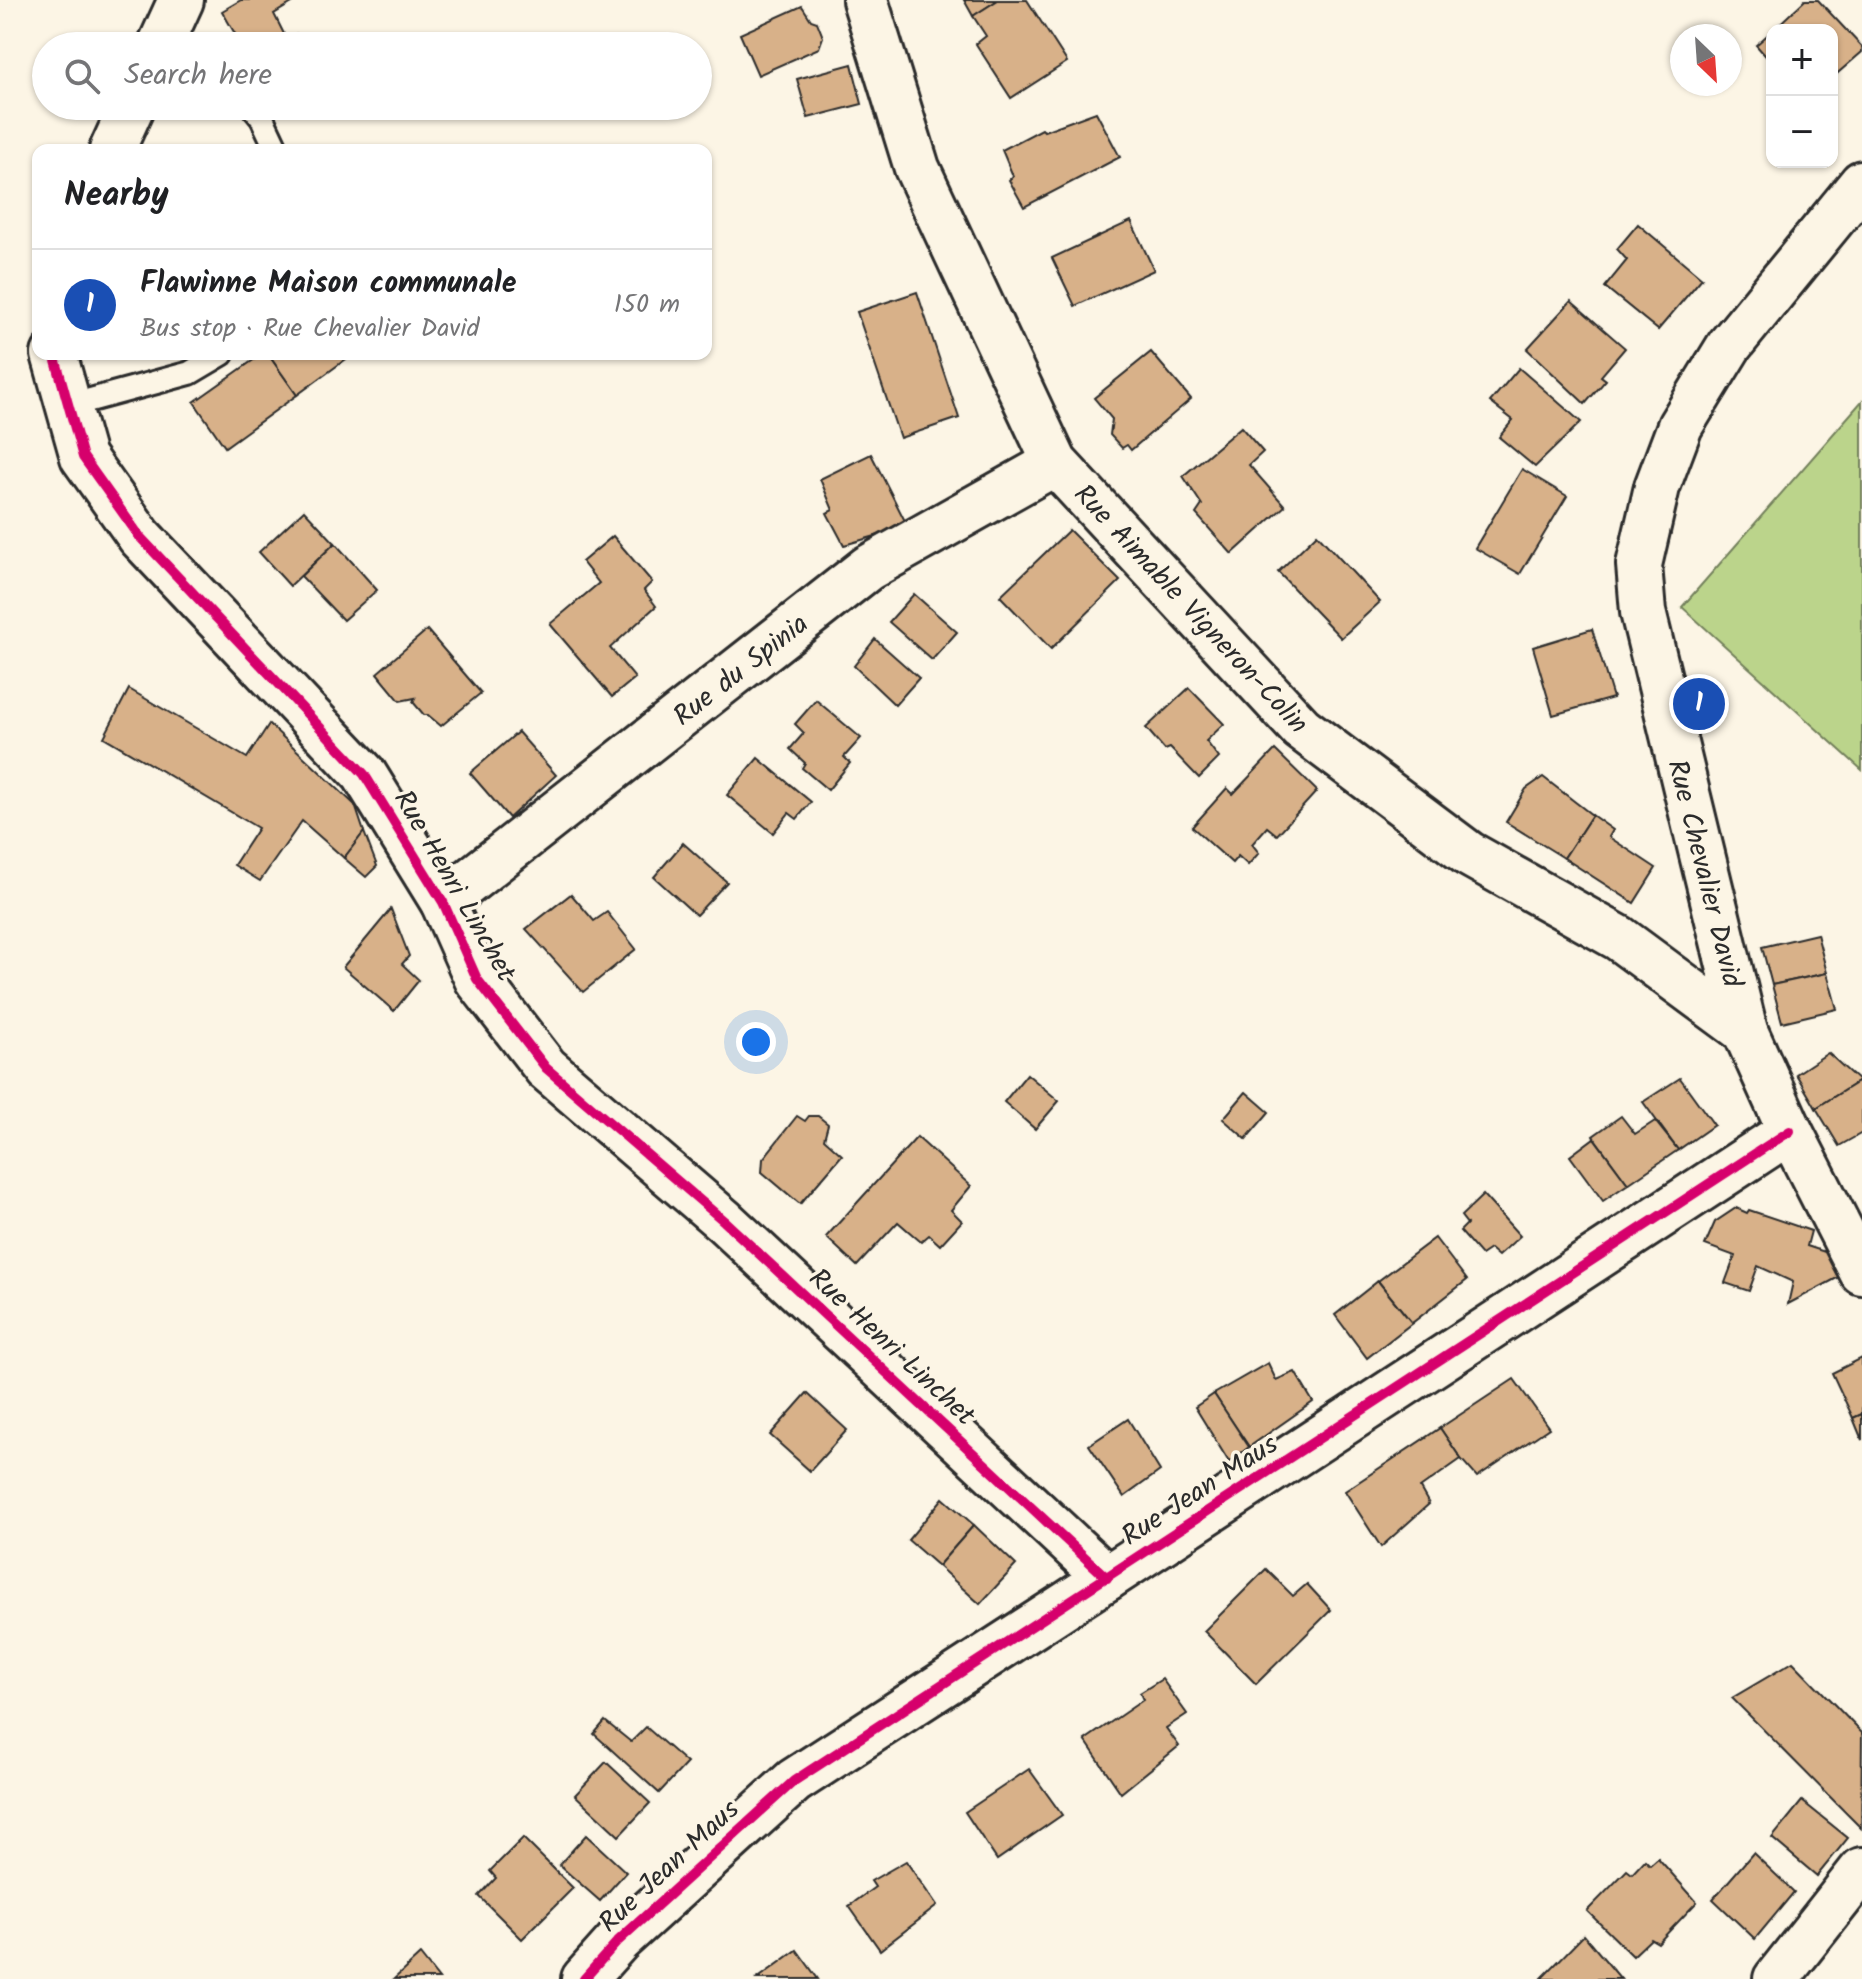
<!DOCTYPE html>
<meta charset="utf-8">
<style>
:root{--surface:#fff;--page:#f6f6f6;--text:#202124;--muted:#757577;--line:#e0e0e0;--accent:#2b2b2b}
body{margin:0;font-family:Kalam,sans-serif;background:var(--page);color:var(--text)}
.controls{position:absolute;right:24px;top:24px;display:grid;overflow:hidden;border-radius:16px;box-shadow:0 2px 6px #0004}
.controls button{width:72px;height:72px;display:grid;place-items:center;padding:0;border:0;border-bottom:2px solid var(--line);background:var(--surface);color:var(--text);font:40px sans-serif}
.compass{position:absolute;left:1670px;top:24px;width:72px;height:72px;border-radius:50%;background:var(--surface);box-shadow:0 2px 6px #0004;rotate:155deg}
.you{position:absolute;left:756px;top:1042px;width:28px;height:28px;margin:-20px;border:6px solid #fff;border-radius:50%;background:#1a73e8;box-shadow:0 0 0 12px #1a73e833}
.badge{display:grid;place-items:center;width:52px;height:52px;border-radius:50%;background:var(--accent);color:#fff;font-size:26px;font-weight:700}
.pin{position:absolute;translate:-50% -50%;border:4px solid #fff;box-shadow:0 2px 8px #0006}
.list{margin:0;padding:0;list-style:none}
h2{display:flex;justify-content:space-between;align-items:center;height:104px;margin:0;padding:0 32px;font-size:34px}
h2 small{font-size:26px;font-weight:400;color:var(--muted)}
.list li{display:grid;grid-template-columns:52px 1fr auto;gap:24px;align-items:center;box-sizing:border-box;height:112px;padding:0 32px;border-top:2px solid var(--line)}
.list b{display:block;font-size:30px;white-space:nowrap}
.list p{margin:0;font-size:26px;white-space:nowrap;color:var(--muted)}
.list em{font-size:26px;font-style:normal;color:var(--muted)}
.icon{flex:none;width:44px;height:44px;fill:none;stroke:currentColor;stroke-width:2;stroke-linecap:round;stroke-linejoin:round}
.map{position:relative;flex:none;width:1862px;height:1979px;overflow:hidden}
.search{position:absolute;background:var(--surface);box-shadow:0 2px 6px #0004;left:32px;top:32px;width:680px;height:88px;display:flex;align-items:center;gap:20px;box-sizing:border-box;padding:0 28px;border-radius:44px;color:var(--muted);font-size:30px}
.panel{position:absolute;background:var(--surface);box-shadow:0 2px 6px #0004;left:32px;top:144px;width:680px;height:216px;border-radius:16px}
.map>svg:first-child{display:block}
</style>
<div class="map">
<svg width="1862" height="1979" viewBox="0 0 1862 1979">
<rect width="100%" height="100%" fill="#fcf5e5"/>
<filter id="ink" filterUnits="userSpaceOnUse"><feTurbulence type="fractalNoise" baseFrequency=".0125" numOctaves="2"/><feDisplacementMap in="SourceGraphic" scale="16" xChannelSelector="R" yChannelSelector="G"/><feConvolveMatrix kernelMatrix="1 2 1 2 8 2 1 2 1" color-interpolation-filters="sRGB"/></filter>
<g filter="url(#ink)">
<path fill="#bbd48b" stroke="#73805b" stroke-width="2" d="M1862 401V770L1682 607Z"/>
<g fill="#d8b189" stroke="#2b2b2b" stroke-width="2">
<path d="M241 0H297L274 14 287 40 278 46H242L222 11Z"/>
<path d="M964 0H998L973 16Z"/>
<path d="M998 0H1027L1067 62 1011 98 976 44 986 36 973 16Z"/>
<path d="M1805 0H1818L1862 47V52L1832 78V30H1773Z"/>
<path d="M802 6 811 20 817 22 823 37 819 48 758 75 740 34Z"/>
<path d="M1772 31V63L1756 45Z"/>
<path d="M296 34 303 46H278Z"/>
<path d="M852 64 862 104 808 118 797 79Z"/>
<path d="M1096 112 1120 157 1024 207 1009 180 1013 176 1002 150 1042 129 1044 131Z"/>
<path d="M1131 221 1154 270 1075 306 1052 258Z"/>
<path d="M1638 224 1702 278 1658 330 1605 287 1627 260 1617 249Z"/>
<path d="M917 292 959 418 900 438 857 312Z"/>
<path d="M1571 301 1625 348 1601 376 1606 380 1585 404 1527 349Z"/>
<path d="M1151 352 1191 399 1131 450 1127 445 1122 448 1110 435 1112 419 1094 398Z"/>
<path d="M262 354H268L297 395 225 447 194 402Z"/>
<path d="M268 354H353L297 395Z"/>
<path d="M1519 368 1581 422 1535 467 1499 437 1513 420 1490 402Z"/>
<path d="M1241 427 1263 452 1249 465 1285 506 1232 554 1196 514 1202 505 1183 476Z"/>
<path d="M871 454 905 521 879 535 844 545 827 513 833 510 820 479Z"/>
<path d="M1522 469 1567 496 1520 574 1475 548Z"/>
<path d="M304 510 335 543 290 586 259 552Z"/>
<path d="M1069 530 1120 581 1051 649 1000 596Z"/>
<path d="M1317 534 1380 602 1341 638 1278 572Z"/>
<path d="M613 536 652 582 644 590 656 606 610 648 635 678 612 697 550 624 599 583 582 562Z"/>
<path d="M335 543 377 590 343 620 301 576Z"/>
<path d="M914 594 957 632 932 660 889 622Z"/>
<path d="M1592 629 1613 698 1553 715 1533 647Z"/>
<path d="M427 630 481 693 441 726 428 715H424L413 702 415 698 400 701 377 673Z"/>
<path d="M875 639 919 678 895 705 854 666Z"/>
<path d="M1189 688 1224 724 1206 741 1219 758 1199 778 1170 748 1165 750 1146 728Z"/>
<path d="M129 689 247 758 269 724 355 805 364 832 344 858 302 821 260 881 234 865 258 828 104 737Z"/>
<path d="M816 700 861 738 844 757 850 763 828 790 802 768 805 763 790 749 804 733 795 724Z"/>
<path d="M518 732 556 775 509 818 470 773Z"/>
<path d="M1275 750 1317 791 1277 835 1267 827 1252 844 1259 853 1248 865 1238 856 1232 863 1192 827 1227 788 1233 794Z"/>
<path d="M758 758 811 802 797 819 789 813 773 833 727 795Z"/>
<path d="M1543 777 1592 815 1564 858 1506 822 1526 789Z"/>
<path d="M1592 815 1613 830 1609 837 1656 868 1634 903 1564 858Z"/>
<path d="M364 832 377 866 366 877 344 858Z"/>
<path d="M683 843 727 882 696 915 654 877Z"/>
<path d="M571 894 594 921 607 912 636 949 583 992 526 929Z"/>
<path d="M391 909 409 956 402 964 419 980 394 1011 343 967Z"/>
<path d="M1817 934 1827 973 1772 985 1762 947Z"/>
<path d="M1827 973 1837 1009 1782 1022 1772 985Z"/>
<path d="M1828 1053 1859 1081 1816 1108 1796 1074Z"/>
<path d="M1027 1074 1059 1101 1035 1129 1004 1102Z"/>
<path d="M1680 1078 1714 1125 1678 1150 1643 1102Z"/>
<path d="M1859 1081 1862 1087V1133L1839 1146 1816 1108Z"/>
<path d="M1246 1092 1269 1112 1246 1139 1223 1119Z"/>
<path d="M797 1116 805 1121 809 1116H818L828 1124 824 1139 842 1155 800 1204 762 1172 763 1159Z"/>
<path d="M1621 1116 1635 1134 1655 1121 1678 1150 1628 1184 1593 1136Z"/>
<path d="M917 1137 971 1186 951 1210 962 1221 940 1245 929 1235 921 1242 898 1222 857 1266 826 1237Z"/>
<path d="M1594 1138 1628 1184 1603 1201 1570 1156Z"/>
<path d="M1483 1195 1520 1236 1498 1256 1490 1249 1481 1255 1460 1231 1467 1224 1461 1216Z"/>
<path d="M1736 1208 1747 1213 1749 1210 1811 1231 1807 1246 1828 1253 1839 1277 1788 1304 1793 1282 1758 1266 1749 1291 1725 1283 1735 1256 1705 1245 1715 1222Z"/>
<path d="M1435 1238 1467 1280 1412 1323 1378 1281Z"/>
<path d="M1378 1281 1412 1323 1367 1358 1335 1315Z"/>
<path d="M1862 1358V1414L1853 1418 1832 1373Z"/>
<path d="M1268 1363 1276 1380 1295 1372 1313 1402 1249 1447 1214 1394Z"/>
<path d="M1514 1379 1549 1428 1477 1477 1461 1459 1440 1428Z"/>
<path d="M807 1393 847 1430 810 1471 770 1435Z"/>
<path d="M1214 1394 1249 1447 1229 1462 1195 1407Z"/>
<path d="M1862 1414V1440L1853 1418Z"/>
<path d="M1128 1419 1160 1471 1124 1497 1089 1445Z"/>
<path d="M1440 1428 1461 1459 1420 1488 1429 1504 1381 1547 1345 1491Z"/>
<path d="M943 1498 974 1525 938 1566 908 1540Z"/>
<path d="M974 1525 1016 1565 980 1604 938 1566Z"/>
<path d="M1266 1569 1293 1596 1307 1584 1331 1610 1256 1684 1204 1631Z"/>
<path d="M1793 1662 1862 1733 1861 1828 1732 1698Z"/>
<path d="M1162 1679 1187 1714 1166 1728 1179 1746 1121 1793 1085 1740 1143 1700 1140 1693Z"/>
<path d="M605 1721 631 1742 646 1727 687 1763 659 1793 594 1734Z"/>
<path d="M606 1762 650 1803 619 1836 575 1795Z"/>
<path d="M1029 1769 1062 1815 997 1860 965 1812Z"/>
<path d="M1802 1801 1848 1838 1817 1876 1772 1838Z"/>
<path d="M586 1835 626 1872 600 1901 559 1865Z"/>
<path d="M523 1838 573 1888 522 1939 479 1896 496 1878 490 1871Z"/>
<path d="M1753 1853 1794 1892 1755 1939 1713 1899Z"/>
<path d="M1658 1858 1697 1902 1658 1943 1651 1939 1633 1956 1587 1911 1627 1870 1632 1874 1645 1860 1650 1865Z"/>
<path d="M906 1861 937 1906 880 1950 849 1906 875 1887 871 1881Z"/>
<path d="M1584 1935 1621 1979H1541Z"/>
<path d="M797 1950 818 1979H757Z"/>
<path d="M420 1955 439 1979H394Z"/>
</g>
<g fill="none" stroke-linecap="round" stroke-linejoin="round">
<defs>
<g id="service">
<path d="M252 106 262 118 277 150"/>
<path d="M68 406 190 373 222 354"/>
</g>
<g id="minor">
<path d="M865 0 917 168 1055 463 1301 728 1469 854 1619 938 1745 1031"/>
<path d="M1862 183 1729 346 1680 426 1657 487 1639 565 1643 612 1745 1031 1790 1131 1862 1272"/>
<path d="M443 902 868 568 1055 463"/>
<path d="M1107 1578 1790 1131"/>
<path d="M1776 1979 1862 1870"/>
</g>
<g id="tertiary">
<path d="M160 46 181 0"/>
<path d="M112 150 132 106"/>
<path d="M54 354 83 457 140 537 364 774 443 902 477 979 546 1068 724 1221 1107 1578 794 1781 618 1941 584 1979"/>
</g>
</defs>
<use href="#service" stroke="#2b2b2b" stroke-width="28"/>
<use href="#minor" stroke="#2b2b2b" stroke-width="50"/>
<use href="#tertiary" stroke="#2b2b2b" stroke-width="50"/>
<use href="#service" stroke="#fcf5e5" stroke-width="22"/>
<use href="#minor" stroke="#fcf5e5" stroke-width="44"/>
<use href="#tertiary" stroke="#fcf5e5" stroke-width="44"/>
<defs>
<g id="cycleway">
<path d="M54 354 83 457 140 537 364 774 443 902 477 979 546 1068 724 1221 1107 1578"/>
<path d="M584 1979 618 1941 794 1781 1790 1131"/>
</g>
</defs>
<use href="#cycleway" stroke="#fcf5e5" stroke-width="15"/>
<use href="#cycleway" stroke="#d6006c" stroke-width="10"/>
</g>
</g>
<g text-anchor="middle" stroke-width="7" stroke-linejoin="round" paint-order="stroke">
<g font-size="28" fill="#2b2b2b" stroke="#fcf5e5">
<text transform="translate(1192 608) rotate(47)" y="10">Rue Aimable Vigneron-Colin</text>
<text transform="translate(740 669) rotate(-38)" y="10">Rue du Spinia</text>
<text transform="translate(1706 873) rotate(76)" y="10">Rue Chevalier David</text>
<text transform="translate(456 885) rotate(60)" y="10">Rue Henri Linchet</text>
<text transform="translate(893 1346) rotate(43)" y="10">Rue Henri Linchet</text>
<text transform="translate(1199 1489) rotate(-33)" y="10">Rue Jean Maus</text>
<text transform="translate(668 1865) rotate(-43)" y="10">Rue Jean Maus</text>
</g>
</g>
</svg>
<div class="controls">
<button>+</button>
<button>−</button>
</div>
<svg class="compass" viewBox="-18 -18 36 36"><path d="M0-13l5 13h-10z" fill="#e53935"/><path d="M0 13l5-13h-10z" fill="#757577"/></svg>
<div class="you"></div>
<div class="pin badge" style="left:1699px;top:704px;background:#1a4fb4">1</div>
<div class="search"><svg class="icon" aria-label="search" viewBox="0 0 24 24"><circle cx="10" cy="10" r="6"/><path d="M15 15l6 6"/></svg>Search here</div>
<section class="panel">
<h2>Nearby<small></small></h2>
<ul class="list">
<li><span class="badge" style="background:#1a4fb4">1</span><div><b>Flawinne Maison communale</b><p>Bus stop · Rue Chevalier David</p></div><em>150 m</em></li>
</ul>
</section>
</div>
